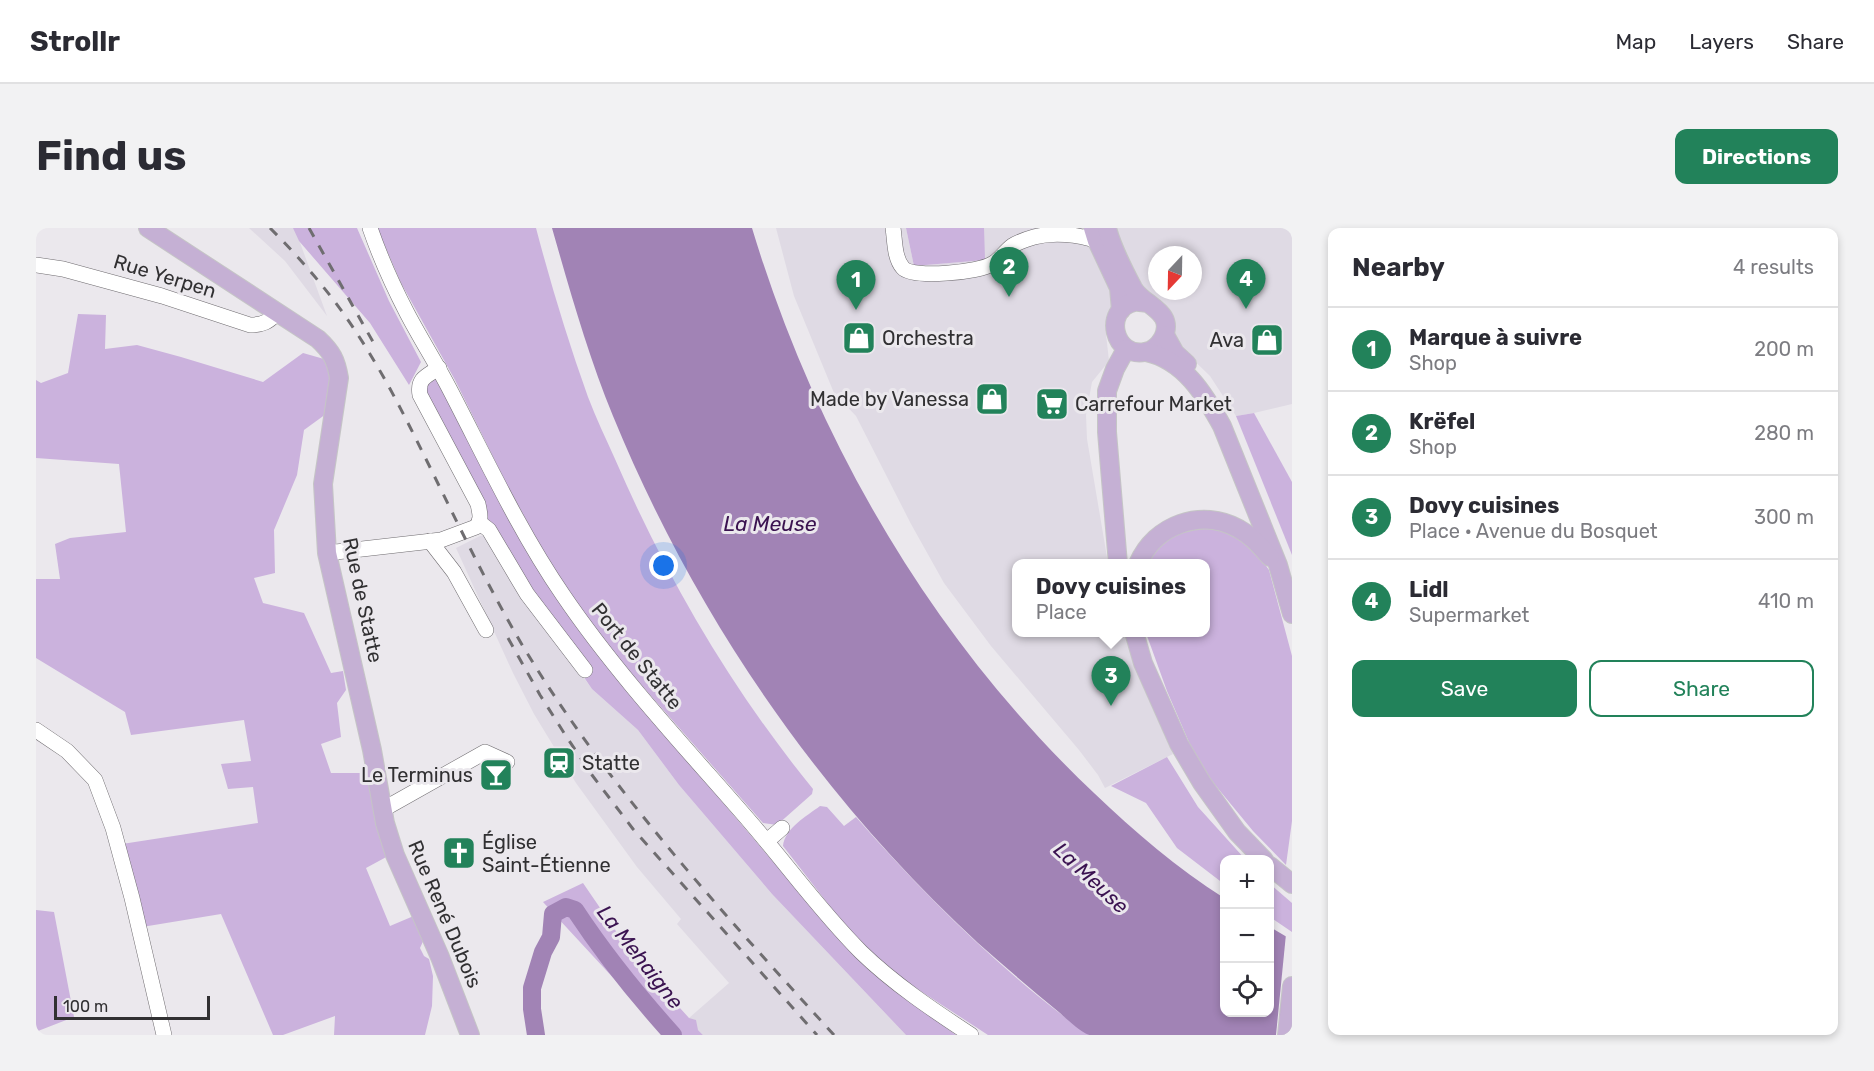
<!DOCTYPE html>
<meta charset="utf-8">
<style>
:root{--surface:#fff;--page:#f2f2f3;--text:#2b2b33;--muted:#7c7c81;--line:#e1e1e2;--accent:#22825a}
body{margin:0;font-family:Rubik,sans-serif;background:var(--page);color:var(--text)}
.controls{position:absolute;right:18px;bottom:18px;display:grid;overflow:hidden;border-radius:12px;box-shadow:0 3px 9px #0003}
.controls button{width:54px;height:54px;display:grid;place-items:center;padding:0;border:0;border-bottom:2px solid var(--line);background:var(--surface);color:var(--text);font:30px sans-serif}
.compass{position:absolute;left:1112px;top:18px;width:54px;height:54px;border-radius:50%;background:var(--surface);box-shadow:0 3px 9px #0003;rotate:202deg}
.scale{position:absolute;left:18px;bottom:15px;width:156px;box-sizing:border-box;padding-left:6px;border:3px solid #313032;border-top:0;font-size:16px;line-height:21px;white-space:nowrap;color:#313032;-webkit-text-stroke:4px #ebe8ed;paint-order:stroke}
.you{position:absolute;left:628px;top:338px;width:21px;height:21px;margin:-15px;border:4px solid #fff;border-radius:50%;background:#1a73e8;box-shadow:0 0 0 9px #1a73e833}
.badge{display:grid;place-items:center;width:39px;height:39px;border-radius:50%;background:var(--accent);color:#fff;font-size:20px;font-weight:700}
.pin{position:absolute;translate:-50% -50px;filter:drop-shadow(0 2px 3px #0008)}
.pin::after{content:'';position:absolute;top:32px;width:21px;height:18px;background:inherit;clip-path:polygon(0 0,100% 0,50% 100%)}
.popup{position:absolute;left:976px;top:331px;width:198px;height:78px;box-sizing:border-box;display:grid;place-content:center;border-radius:12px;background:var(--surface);filter:drop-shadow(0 2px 4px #0005);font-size:20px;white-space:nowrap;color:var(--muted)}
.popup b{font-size:22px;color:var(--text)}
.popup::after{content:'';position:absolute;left:50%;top:100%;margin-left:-12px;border:12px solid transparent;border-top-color:var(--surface)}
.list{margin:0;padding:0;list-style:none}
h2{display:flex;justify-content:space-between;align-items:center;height:78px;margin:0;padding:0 24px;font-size:26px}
h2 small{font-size:20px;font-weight:400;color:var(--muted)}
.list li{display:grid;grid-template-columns:39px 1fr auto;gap:18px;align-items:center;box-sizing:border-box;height:84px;padding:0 24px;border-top:2px solid var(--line)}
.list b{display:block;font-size:22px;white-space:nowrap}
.list p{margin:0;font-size:20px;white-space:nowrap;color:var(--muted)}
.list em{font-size:20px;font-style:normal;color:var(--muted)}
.actions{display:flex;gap:12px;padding:18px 24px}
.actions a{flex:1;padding:14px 0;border:2px solid var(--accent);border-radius:12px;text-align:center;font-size:21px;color:var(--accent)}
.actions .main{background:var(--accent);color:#fff}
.icon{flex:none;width:33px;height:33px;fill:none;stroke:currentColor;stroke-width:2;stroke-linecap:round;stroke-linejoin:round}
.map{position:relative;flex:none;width:1256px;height:807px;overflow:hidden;border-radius:12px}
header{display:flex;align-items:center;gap:36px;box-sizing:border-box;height:84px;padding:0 30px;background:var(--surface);border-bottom:2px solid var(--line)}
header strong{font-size:28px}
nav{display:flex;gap:33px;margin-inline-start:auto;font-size:21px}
.intro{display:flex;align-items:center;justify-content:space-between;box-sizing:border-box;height:144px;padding:0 36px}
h1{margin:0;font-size:42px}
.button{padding:15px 27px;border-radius:12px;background:var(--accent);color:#fff;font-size:21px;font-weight:700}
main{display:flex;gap:36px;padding:0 36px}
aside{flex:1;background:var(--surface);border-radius:12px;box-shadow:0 3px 9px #0003}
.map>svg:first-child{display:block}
</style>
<header>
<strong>Strollr</strong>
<nav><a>Map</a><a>Layers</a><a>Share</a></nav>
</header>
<div class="intro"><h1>Find us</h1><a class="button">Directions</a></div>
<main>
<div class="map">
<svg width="1256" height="807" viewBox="0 0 1256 807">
<rect width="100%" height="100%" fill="#ebe8ed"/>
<g fill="#dfdae4" fill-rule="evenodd">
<path d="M213 0H257L259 1 291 88 249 33Z"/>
<path d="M740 0H870L878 38 948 32V0H1052L1077 66 1075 82 1069 97 1073 133 1056 154 1050 187 1051 211 1072 335 980 336V404L1091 405 1105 454 1137 526 1069 560 1062 547 1043 522 955 418 908 355 875 296 820 188 798 165 758 68Z"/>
<path d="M1074 0H1256V176L1218 185 1200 188 1174 148 1139 114 1136 107V88L1130 78 1116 70 1102 60ZM1121 27H1157V63H1121Z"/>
<path d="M450 307 495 377 556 461 602 502 643 557 736 666 870 807H667L662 802 653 790 693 755 641 696 645 691 601 639 540 555 498 486 477 445 420 320 444 308Z"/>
</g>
<g fill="#cbb2dd">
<path d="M257 0H321L353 73 385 134 373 157 334 95 263 13Z"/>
<path d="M341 0H500C515 57 532 113 552 169 560 190 570 211 579 231 630 349 696 462 777 561L776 566 741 597 727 595 593 443 540 375 506 321 471 257 419 152 365 55Z"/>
<path d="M870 0H948L949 32 878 38Z"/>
<path d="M42 86 70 87 69 121 101 117 145 129 227 154 267 125 288 131 296 148 290 186 268 202 261 247 238 302 239 345 218 350 227 375 268 385 295 445 307 443 310 462 301 475 305 509 285 516 295 545H331L354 627 330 640 354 698 380 687 389 709 384 720 388 728 393 731 397 748 396 778 389 807H298L299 788 247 807H237L185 686 106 699 86 616 222 595 217 559 192 561 185 536 215 533 208 492 95 507 89 484 0 430V351H24L19 316 34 310 90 304 83 236 0 230V152L5 155 32 145Z"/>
<path d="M403 140 486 299 581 450 790 696 857 761 920 807H870L736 666 643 557 602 502 556 461 491 366 384 167Z"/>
<path d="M1218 185 1256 254V327L1200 188Z"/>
<path d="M1177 297 1216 318 1233 342 1256 428V593L1250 637 1217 603 1175 552 1155 519 1131 463 1110 405 1170 404V336H1106L1133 306Z"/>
<path d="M1131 529 1162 579 1209 631 1188 632V656L1141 620 1110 575 1075 558Z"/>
<path d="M784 578 791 579 808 598 820 589C890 669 967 745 1053 807H952L863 749 825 716 796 681 747 618C749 600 771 588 784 578Z"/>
<path d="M547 655 597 728 653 790 660 792 662 802 667 807H630L507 674Z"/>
<path d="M1234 656 1256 675V704L1234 689Z"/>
<path d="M0 682 18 684 38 789 2 803V807H0Z"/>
</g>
<path fill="#a183b5" d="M516 0H716C780 212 896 412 1058 565 1099 604 1141 640 1188 670V784H1234V699L1256 712V807C1204 807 1152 807 1100 807 1090 807 1061 807 1053 807 1043 803 1032 792 1024 785 996 762 969 739 942 715 783 568 659 388 577 188 552 127 534 63 516 0Z"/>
<path fill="#ebe8ed" d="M1250 706 1256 709V807H1240Z"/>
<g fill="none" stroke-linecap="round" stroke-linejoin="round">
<path stroke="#a183b5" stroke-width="18" d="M500 807 496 781V760L507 724 515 709 517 686 530 679 539 682C568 726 601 767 637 807"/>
<defs>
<g id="minor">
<path d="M334 0C344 29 357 58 371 85 384 110 400 135 413 160 449 229 483 303 527 367 582 448 651 521 715 595 752 638 785 684 825 724 858 756 897 782 935 807"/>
<path d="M857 0C859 12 858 30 867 40 877 51 944 44 956 36 964 32 969 23 976 18 982 14 991 11 998 9 1017 4 1042 6 1061 13"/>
<path d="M0 37 27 41 126 68 214 97C227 97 232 94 241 85"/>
<path d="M444 295 453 302 491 366 549 442"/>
<path d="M394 313 418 344 450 402"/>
<path d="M291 325 405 312 440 299C446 291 444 286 442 276L384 167C381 151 390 148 403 140"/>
<path d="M0 502 31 523 59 552 77 600 96 670 128 807"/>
<path d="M346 582 449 524 471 534"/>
<path d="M731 613 746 600"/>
</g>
<g id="major">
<path d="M112 0 282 111C296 124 300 132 303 150L287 256 291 325 336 522 349 595 359 627 404 729 434 807"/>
<path d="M1057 0 1061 13 1083 60 1085 82"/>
<path d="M1071 0C1076 20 1087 41 1097 60 1107 78 1140 83 1127 110 1123 117 1117 123 1109 124 1078 130 1066 82 1098 74 1102 73 1108 75 1112 75"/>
<path d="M1129 107 1139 125 1151 136"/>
<path d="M1110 124C1148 132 1169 167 1186 198L1242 337 1256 386"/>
<path d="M1082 336 1071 204V163L1079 141 1090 121"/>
<path d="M1102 336C1119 296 1166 280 1203 301 1216 308 1224 318 1234 329"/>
<path d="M1098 404 1107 435 1143 516 1166 555 1201 604 1228 632"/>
<path d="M1234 638 1256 656"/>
<path d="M1251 807 1256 758"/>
</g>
</defs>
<use href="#minor" stroke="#6f6c70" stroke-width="16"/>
<use href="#major" stroke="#c5c5c6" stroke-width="20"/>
<use href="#minor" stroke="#fff" stroke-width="15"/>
<use href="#major" stroke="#c5b0d4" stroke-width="18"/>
<g stroke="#6f6d70" stroke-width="3" stroke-dasharray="10 10" stroke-linecap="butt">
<path d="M234 0C267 33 297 68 322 107 343 139 361 173 378 207 413 277 446 348 485 415 571 559 686 684 798 807"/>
<path d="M273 0 341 121"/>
<path d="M472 410 504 467 530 508 556 547 597 601 781 807"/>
</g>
</g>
<defs>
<symbol id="shop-square" viewBox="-11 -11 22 22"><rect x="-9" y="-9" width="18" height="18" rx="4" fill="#22825a" stroke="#ebe8ed"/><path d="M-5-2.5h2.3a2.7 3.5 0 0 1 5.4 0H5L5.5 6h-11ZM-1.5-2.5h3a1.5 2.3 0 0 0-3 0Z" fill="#fff"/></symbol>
<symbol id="supermarket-square" viewBox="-11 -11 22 22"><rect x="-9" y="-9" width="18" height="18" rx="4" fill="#22825a" stroke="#ebe8ed"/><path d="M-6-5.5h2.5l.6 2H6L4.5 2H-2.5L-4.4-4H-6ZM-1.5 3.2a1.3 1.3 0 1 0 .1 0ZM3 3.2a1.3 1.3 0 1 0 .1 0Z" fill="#fff"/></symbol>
<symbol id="station-square" viewBox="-11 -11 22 22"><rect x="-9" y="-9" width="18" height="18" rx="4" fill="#22825a" stroke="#ebe8ed"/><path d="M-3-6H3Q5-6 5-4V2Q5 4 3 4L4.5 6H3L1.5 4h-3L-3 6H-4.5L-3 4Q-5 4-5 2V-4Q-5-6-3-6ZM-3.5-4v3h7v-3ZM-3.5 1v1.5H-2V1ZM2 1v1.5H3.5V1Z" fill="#fff"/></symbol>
<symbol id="bar-square" viewBox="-11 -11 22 22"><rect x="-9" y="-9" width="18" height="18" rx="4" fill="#22825a" stroke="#ebe8ed"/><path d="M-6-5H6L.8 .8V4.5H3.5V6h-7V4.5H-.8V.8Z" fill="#fff"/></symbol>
<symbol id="church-square" viewBox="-11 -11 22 22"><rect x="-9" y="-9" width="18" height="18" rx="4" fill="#22825a" stroke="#ebe8ed"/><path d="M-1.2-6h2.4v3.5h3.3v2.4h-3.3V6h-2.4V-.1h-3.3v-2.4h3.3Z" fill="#fff"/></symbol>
</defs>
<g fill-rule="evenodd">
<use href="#shop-square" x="804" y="91" width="38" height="38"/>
<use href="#shop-square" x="1212" y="93" width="38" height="38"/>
<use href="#shop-square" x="937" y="152" width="38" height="38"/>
<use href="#supermarket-square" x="997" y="157" width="38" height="38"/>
<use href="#station-square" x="504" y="516" width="38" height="38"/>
<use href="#bar-square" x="441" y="528" width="38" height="38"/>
<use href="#church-square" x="404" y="606" width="38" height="38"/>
</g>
<g text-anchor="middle" stroke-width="6" stroke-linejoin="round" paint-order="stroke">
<g font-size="20" fill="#313032" stroke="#ebe8ed">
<text transform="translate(129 48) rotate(17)" y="7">Rue Yerpen</text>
<text transform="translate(327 372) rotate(78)" y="7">Rue de Statte</text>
<text transform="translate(601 428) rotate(51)" y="7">Port de Statte</text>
<text transform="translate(409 686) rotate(67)" y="7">Rue René Dubois</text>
</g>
<g font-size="20" fill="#313032" stroke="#ebe8ed" text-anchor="start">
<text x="846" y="117">Orchestra</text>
<text x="1208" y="119" text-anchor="end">Ava</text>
<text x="933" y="178" text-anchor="end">Made by Vanessa</text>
<text x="1039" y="183">Carrefour Market</text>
<text x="546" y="542">Statte</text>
<text x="437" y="554" text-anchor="end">Le Terminus</text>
<text x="446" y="621">Église<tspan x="446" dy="23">Saint-Étienne</tspan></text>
</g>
<g font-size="21" font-style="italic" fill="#3a1250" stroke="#ebe8ed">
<text x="734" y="303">La Meuse</text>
<text transform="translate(1055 650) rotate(43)" y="7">La Meuse</text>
<text transform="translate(604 729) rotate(52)" y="7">La Mehaigne</text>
</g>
</g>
</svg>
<div class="controls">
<button>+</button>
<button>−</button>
<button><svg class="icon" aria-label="locate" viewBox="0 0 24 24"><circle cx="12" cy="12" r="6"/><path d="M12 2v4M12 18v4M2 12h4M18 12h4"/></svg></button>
</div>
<svg class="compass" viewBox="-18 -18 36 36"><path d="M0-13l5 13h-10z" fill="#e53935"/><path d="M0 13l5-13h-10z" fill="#7c7c81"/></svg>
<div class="scale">100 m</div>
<div class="you"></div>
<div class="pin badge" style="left:820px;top:82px">1</div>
<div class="pin badge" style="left:973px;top:69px">2</div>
<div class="pin badge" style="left:1075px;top:478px">3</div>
<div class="popup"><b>Dovy cuisines</b>Place</div>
<div class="pin badge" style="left:1210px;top:81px">4</div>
</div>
<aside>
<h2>Nearby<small>4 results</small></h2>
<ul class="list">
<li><span class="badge">1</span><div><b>Marque à suivre</b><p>Shop</p></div><em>200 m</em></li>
<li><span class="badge">2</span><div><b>Krëfel</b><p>Shop</p></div><em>280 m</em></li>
<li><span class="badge">3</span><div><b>Dovy cuisines</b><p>Place · Avenue du Bosquet</p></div><em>300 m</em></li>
<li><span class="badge">4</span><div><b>Lidl</b><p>Supermarket</p></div><em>410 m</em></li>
</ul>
<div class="actions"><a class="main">Save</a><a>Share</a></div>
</aside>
</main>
